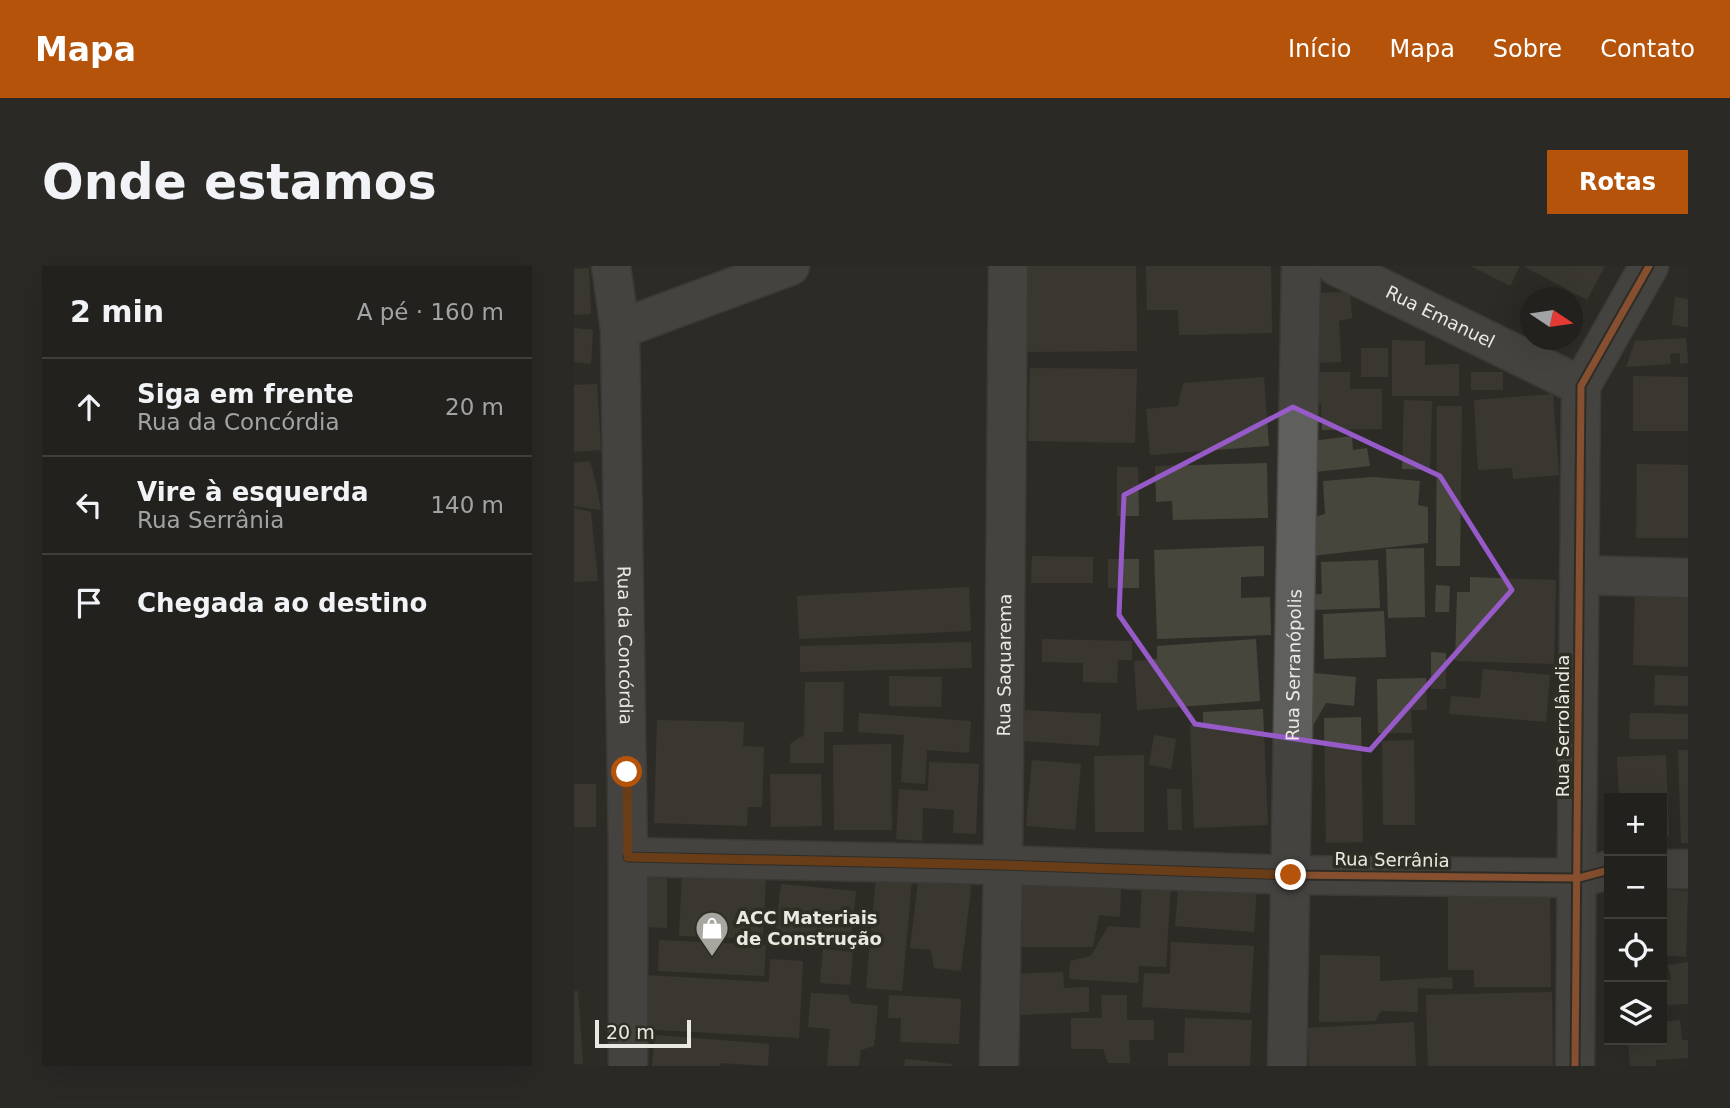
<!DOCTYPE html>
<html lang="pt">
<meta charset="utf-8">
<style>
:root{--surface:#22211d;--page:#2a2926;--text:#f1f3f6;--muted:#a2a3a4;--line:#3f3e3b;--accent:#b45309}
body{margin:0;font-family:"DejaVu Sans",sans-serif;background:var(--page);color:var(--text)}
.controls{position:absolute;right:21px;bottom:21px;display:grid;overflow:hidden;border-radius:0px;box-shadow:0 7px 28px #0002}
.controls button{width:63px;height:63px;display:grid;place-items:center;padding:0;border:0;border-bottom:2px solid var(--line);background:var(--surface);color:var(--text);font:35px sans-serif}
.compass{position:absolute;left:946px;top:21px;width:63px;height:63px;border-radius:50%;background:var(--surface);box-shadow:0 7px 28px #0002;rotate:103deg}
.scale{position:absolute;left:21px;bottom:18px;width:96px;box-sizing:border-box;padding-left:7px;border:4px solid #e9e8e2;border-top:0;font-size:19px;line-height:24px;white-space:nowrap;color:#e9e8e2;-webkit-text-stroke:5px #2f2e25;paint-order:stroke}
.stop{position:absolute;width:21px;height:21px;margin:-16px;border:5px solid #b45309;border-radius:50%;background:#fff}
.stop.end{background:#b45309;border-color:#fff;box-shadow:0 2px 7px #0008}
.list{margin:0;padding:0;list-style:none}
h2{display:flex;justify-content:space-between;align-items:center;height:91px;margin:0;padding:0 28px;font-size:30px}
h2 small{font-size:23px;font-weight:400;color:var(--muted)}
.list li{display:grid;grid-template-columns:46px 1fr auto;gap:21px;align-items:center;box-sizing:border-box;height:98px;padding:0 28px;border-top:2px solid var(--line)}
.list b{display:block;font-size:26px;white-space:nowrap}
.list p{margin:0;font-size:23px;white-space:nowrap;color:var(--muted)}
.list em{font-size:23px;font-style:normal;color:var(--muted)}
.icon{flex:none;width:38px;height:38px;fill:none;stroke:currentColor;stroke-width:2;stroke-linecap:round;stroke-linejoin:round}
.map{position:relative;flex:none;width:1114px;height:800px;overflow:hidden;border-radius:0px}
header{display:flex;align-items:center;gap:42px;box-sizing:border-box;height:98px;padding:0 35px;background:var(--accent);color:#fff}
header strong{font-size:33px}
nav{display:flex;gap:38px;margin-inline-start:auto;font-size:24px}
.intro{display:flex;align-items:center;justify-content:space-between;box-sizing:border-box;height:168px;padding:0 42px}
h1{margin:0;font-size:49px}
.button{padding:18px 32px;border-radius:0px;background:var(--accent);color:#fff;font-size:24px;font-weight:700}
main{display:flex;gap:42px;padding:0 42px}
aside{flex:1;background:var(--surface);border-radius:0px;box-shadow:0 7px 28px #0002}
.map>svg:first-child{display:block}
</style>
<header>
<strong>Mapa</strong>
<nav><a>Início</a><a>Mapa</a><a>Sobre</a><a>Contato</a></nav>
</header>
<div class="intro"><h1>Onde estamos</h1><a class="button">Rotas</a></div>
<main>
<aside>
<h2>2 min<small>A pé · 160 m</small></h2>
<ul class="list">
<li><svg class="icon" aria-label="ahead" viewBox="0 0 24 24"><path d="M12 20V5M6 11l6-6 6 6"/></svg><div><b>Siga em frente</b><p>Rua da Concórdia</p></div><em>20 m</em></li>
<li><svg class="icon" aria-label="left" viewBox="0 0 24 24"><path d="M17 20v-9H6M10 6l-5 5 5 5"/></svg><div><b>Vire à esquerda</b><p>Rua Serrânia</p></div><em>140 m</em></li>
<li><svg class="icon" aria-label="arrive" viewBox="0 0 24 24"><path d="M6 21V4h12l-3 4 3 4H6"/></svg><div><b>Chegada ao destino</b></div></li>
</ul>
</aside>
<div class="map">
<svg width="1114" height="800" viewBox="0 0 1114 800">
<rect width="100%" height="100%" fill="#2d2c27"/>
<g fill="#47463c">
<path d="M449 0H562L563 85 449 86Z"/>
<path d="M572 0H697L698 67 605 69 604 44H573Z"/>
<path d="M897 0H946L936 20Z"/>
<path d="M949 0H1031L1013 34Z"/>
<path d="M15 2 17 48 0 49V3Z"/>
<path d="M776 26 778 52 765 55 767 96 742 97 739 27Z"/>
<path d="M1101 31 1114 33V61L1098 59Z"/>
<path d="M0 62 19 64 17 98 0 96Z"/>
<path d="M1112 72 1114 97 1106 98V87L1096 88 1097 98 1052 101 1061 75Z"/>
<path d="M818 74 851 75V99L885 98V130H818Z"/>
<rect x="787" y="82" width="27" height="29"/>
<path d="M456 102 563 103 561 177 454 175Z"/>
<path d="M740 106H776V123H808V163L748 164 747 137H740Z"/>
<rect x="897" y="106" width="32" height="18"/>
<path d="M1059 110 1114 111V165H1059Z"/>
<path d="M690 111 695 180 576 189 572 143 604 140 609 117Z"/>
<path d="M23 118 27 184 0 186V119Z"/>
<path d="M979 128 985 209 939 213 938 202 904 204 900 134Z"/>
<path d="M830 134 858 135 856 204 828 203Z"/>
<path d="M863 140H888L886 300H862Z"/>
<path d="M778 170 779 184 793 182 796 200 742 206 738 175Z"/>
<path d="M16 195 22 217 27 244 0 240V197Z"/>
<path d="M693 197 694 252 599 254 598 235 582 236 581 200Z"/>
<path d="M1063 198 1114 199V272H1062Z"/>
<path d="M543 201H564L565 250H543Z"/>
<path d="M799 211 846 215 844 239 854 241V277L738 290 736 252 751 248 749 215Z"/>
<path d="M0 242 17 246 24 315 0 316Z"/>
<path d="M690 280V310L667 311V332L696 331 697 369 583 373 580 284Z"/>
<path d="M850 282 851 351 814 352 812 283Z"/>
<path d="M458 290 519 291V317H457Z"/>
<rect x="534" y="293" width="31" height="29"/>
<path d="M804 294 806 342 737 344 736 329 748 328 747 296Z"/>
<path d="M896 311 982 314 980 398 881 395 883 326H896Z"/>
<path d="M862 319 876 320 875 346H861Z"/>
<path d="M395 321 397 365 225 373 223 330Z"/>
<path d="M1061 325 1114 327V401L1059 399Z"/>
<path d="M810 345 812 391 750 393 749 348Z"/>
<path d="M468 373 558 375V394H544L543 417 509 416V397L468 396Z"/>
<path d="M682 373 686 435 563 444 560 395 583 393V380Z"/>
<path d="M397 376 398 402 226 406V380Z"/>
<path d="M857 386 872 387V423H857Z"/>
<path d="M909 403 976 409 972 456 875 448 877 430 906 432Z"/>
<path d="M730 406 782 411 780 440 752 437 740 458 726 457Z"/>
<path d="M1081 409 1114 410V440L1080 439Z"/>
<path d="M315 410 368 411 367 441 315 440Z"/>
<path d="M852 412 853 444H837L838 467H804L803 413Z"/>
<path d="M231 416H270L269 466H250V497H216V478L230 469Z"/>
<path d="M689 443 694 559 620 562 616 459 629 458V446Z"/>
<path d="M451 444 527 448 525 480 449 475Z"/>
<path d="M285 447 397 455 395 487 353 484 351 518 327 516 330 469 284 466Z"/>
<path d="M1056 447 1114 448V473H1055Z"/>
<path d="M787 451 789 576 752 577 750 452Z"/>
<path d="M83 454 170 456 169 480 190 481 188 541H174L173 560 80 557Z"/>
<path d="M580 469 602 473 597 503 575 499Z"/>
<path d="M840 474 841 559H809L808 475Z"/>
<path d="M317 478 318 564H260L259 479Z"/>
<path d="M1104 484H1114V577H1107Z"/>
<path d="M570 489V566H521L520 490Z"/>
<path d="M1092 489 1095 570 1088 571V532H1045L1043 491Z"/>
<path d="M458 494 507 498 501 564 452 560Z"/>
<path d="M355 496 405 498 402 568 379 567 380 544 349 542 348 575 322 573 325 523 354 525Z"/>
<path d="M196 508H247L248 560 197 561Z"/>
<rect x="0" y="518" width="22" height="43"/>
<path d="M593 523H607L608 564H594Z"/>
<path d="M74 605H93V662L73 661Z"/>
<path d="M108 606 192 609 189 673 105 670Z"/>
<path d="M345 608 398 614 387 705 360 702 357 684 336 682Z"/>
<path d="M302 611 338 614 328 725 292 722Z"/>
<path d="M445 615 547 622 546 651 525 649 519 681H441Z"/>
<path d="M568 615 597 617 592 701 565 700 564 717 495 713 496 695 517 690 534 660 566 662Z"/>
<path d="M605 615 683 620 680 666 601 660Z"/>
<path d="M207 618 282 625 277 673 245 670 244 682 200 677Z"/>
<path d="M1088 623 1114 625 1112 691 1088 689Z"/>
<path d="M874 629H976L977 721H900V704H874Z"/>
<path d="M85 674 192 679 190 710 84 705Z"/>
<path d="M597 676 680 680 676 747 568 741 570 707 596 708Z"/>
<path d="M249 683 279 686 276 719 246 717Z"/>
<path d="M746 689 806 690V715L878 711 879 723 844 722V746L807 745 801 755 745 756Z"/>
<path d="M196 693 229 695 225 772 68 763 71 709 195 716Z"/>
<path d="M1114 696V738L1088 739V716L1097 713 1094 699Z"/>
<path d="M489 706 490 722 515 721V746L441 749 433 708Z"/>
<path d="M0 725H4L9 798H0Z"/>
<path d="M978 726 979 800H854L852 729Z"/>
<path d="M237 727 274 729 277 737 304 740 300 780 287 784 285 800H253L256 763 234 761Z"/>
<path d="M315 729 387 733 385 778 326 776 327 752H314Z"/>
<path d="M527 729H553V754H580V774H555L556 797H534L529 783H497V752H528Z"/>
<path d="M611 752 678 754 676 800H594V787H610Z"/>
<path d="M1106 754 1108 774H1114V792L1082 794V800H1056L1054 774H1088V756Z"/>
<path d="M840 756 842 800H735L733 762Z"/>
<path d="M81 769 195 778 194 800 146 797V800H78Z"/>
<path d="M331 793 378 798V800H330Z"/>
</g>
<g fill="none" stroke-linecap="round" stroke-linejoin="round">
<defs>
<g id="minor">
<path id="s1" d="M37 0 46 63 54 591V800"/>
<path id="s2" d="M762 0 1007 120"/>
<path d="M46 63 216 0"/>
<path d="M1005 309 1114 312"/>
<path d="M54 591 429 599 717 609 1005 612 1035 604"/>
<path d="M1088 603H1114"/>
<path id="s3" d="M425 800 429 599 434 0"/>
<path id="s4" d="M713 800 727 0"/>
<path d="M1001 800 1007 120 1075 0"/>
</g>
</defs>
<use href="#minor" stroke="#4a4946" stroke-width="41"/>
<use href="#minor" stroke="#5f5f5e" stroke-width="38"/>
<defs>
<g id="cycleway">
<path d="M54 591 429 599 717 609 1005 612 1035 604"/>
<path d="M1001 800 1007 120 1075 0"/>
</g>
</defs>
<use href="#cycleway" stroke="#2f2e25" stroke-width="11"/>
<use href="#cycleway" stroke="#f17a3a" stroke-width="7"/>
</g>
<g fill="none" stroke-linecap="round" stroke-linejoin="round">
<path stroke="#b45309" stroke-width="9" d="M53 506 54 591 429 599 717 609"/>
</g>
<path d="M0 0H1114V800H0ZM719 141 866 210 938 324 796 484 621 458 545 349 550 229Z" fill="#2d2c27" fill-opacity=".55" fill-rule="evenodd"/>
<path fill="none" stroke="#965bc8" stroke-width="5" stroke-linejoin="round" d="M719 141 866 210 938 324 796 484 621 458 545 349 550 229Z"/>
<defs>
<symbol id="shop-pin" viewBox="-11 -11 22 30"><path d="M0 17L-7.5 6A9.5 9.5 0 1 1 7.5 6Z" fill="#a7a6a1" stroke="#2f2e25"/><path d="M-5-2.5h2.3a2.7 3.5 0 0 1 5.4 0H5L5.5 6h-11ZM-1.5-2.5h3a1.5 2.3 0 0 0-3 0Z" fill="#fff"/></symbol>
</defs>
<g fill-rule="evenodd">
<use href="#shop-pin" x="119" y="643" width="38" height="52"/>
</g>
<g text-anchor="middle" stroke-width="7" stroke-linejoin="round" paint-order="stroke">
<g font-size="18" fill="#e9e8e2" stroke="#2f2e25">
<text dy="6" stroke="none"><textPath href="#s2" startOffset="116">Rua Emanuel</textPath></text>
<text dy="6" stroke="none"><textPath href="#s1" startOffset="380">Rua da Concórdia</textPath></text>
<text dy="6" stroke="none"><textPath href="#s3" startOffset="401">Rua Saquarema</textPath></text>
<text dy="6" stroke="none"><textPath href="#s4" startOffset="401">Rua Serranópolis</textPath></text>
<text transform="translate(989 460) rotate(-90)" y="6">Rua Serrolândia</text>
<text transform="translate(818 594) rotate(1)" y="6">Rua Serrânia</text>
</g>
<g font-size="18" font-weight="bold" fill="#e9e8e2" stroke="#2f2e25" text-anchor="start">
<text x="162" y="658">ACC Materiais<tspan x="162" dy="21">de Construção</tspan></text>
</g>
</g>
</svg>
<div class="controls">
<button>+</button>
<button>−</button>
<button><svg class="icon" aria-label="locate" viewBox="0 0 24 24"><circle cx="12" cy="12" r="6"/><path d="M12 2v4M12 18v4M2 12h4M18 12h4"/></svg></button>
<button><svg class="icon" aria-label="layers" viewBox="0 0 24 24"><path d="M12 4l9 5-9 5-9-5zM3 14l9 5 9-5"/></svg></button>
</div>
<svg class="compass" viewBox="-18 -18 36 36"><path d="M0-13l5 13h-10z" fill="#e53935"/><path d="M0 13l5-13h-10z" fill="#a2a3a4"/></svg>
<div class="scale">20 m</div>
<div class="stop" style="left:53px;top:506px"></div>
<div class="stop end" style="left:717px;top:609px"></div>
</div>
</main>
